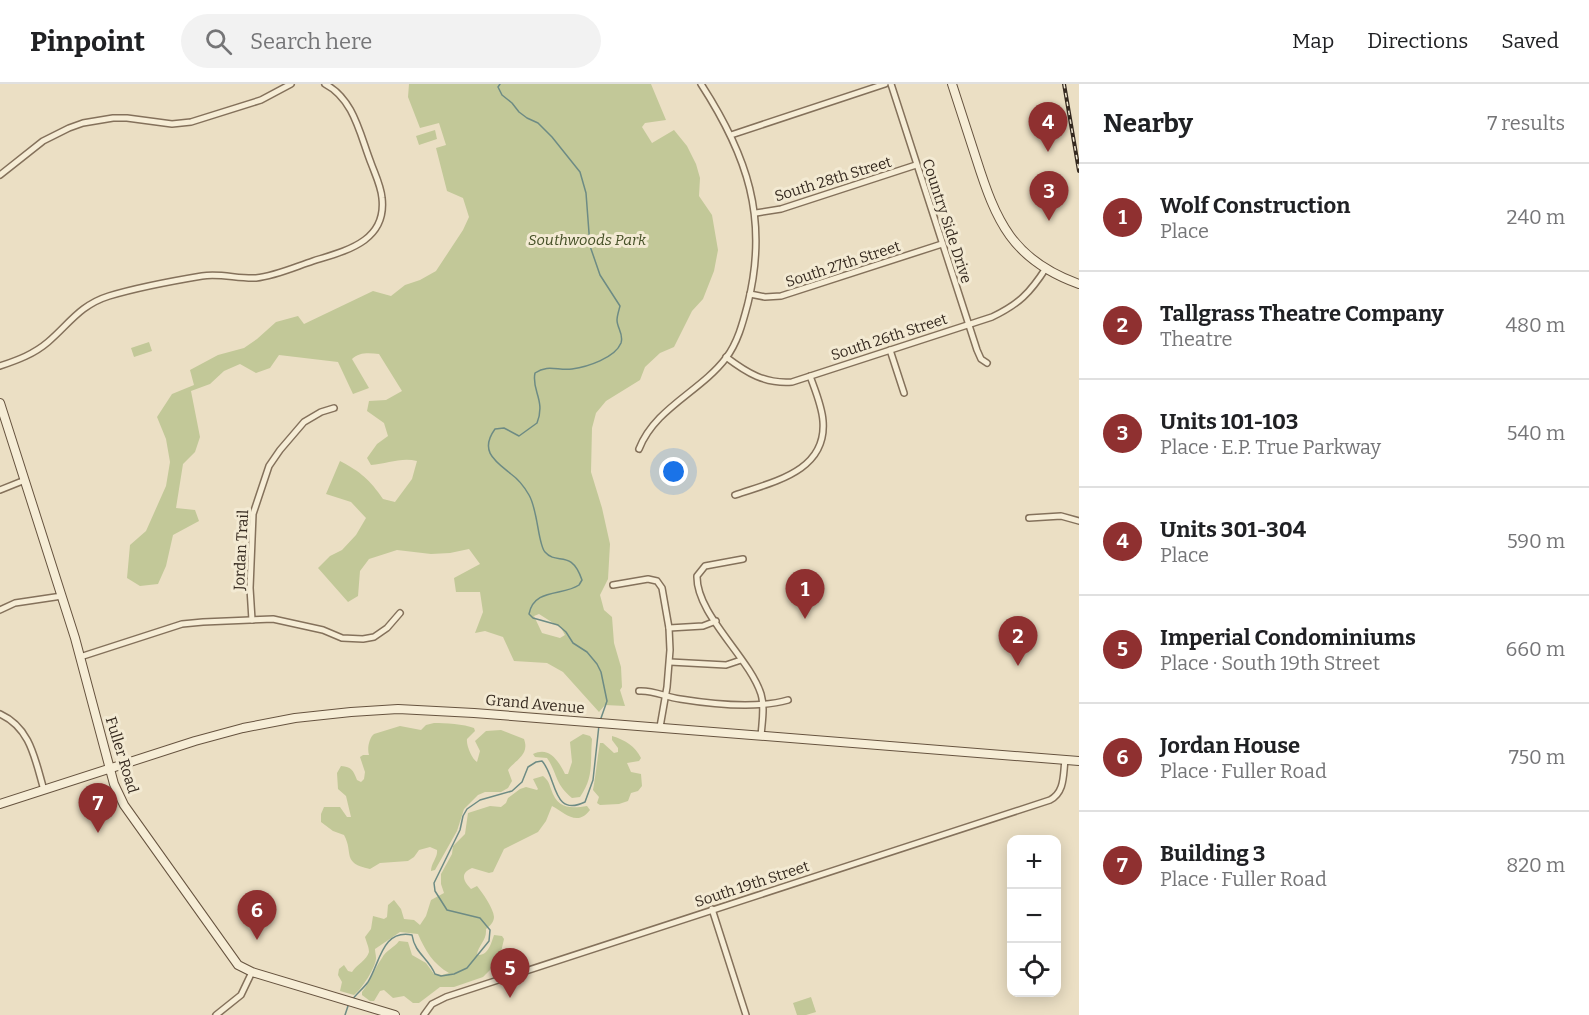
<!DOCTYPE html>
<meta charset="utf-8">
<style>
:root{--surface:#fff;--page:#f2f2f2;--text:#202124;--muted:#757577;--line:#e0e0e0;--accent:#8f3030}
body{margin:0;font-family:Bitter,serif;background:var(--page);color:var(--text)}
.controls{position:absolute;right:18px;bottom:18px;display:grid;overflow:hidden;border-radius:12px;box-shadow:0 3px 15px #0003}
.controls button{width:54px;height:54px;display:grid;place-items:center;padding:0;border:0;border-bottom:2px solid var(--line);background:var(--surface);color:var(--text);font:30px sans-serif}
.you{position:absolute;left:674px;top:388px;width:21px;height:21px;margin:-15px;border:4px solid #fff;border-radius:50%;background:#1a73e8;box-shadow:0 0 0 9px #1a73e833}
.badge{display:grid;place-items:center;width:39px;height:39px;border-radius:50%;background:var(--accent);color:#fff;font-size:20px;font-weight:700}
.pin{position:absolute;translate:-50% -50px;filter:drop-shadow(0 2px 3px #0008)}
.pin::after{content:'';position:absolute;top:32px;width:21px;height:18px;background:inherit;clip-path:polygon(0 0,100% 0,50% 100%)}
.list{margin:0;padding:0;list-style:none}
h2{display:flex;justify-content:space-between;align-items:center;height:78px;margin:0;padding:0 24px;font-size:26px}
h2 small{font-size:20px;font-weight:400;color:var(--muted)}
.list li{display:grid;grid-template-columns:39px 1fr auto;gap:18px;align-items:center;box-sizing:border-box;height:108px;padding:0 24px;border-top:2px solid var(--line)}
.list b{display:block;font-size:22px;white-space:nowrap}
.list p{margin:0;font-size:20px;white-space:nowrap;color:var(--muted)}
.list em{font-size:20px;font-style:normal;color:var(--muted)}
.icon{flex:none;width:33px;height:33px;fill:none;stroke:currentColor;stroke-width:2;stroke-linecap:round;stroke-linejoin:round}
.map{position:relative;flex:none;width:1079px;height:931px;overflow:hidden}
header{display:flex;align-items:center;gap:36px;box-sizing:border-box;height:84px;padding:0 30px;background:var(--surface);border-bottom:2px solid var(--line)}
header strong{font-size:28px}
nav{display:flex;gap:33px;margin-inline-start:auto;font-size:21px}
.search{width:420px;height:54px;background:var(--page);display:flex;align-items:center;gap:15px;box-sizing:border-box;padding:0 21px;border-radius:33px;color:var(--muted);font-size:22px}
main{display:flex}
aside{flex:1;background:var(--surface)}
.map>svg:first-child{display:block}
</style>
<header>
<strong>Pinpoint</strong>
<div class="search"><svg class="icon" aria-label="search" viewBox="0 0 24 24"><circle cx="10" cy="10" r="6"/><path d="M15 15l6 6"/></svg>Search here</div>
<nav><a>Map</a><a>Directions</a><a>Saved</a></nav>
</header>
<main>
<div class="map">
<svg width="1079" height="931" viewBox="0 0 1079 931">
<rect width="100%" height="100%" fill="#ebdfc4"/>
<g fill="#c2c898" fill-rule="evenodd">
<path d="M409 0H651L666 36 645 39 642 43 652 59 674 46 687 62 696 80 700 94 699 112 712 131 718 166 714 187 703 215 692 227 674 263 660 269 645 283 640 296 606 317 596 329 592 344 591 388 602 424 610 460 608 495 600 511 604 526 612 533 614 559 621 583 622 603 620 606 625 622 605 621 599 628 563 588 547 579 514 577 503 553 485 547 475 549 483 528 480 508H456L454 494 480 480 469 465 450 469 431 470 397 466 369 475 360 487 358 512 348 518 318 484 330 472 342 466 356 451 366 434 351 418 326 410 340 377C361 388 370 396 383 415L395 418 412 395 417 377C401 373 387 380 371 381L367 374 377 360 388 352 384 339 367 327 369 317 386 316 402 307 379 270C369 269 359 268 352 275L369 304 353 310 338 278 279 271 270 284 256 289 240 280 224 287 210 300 191 307 200 353 195 368 183 380 176 424 195 426 199 437 173 451 166 482 158 500 140 502 127 494 130 461 146 447 166 402 170 378 166 355 157 333 172 310 194 301 190 286 218 271 244 264 257 255 276 238 298 232 304 240 373 207 391 212 405 201 420 196 436 187 463 146 469 133 463 114 447 107 436 64 446 61 439 39 420 44 408 13ZM539 530 561 544 565 551 560 554 542 549 534 532Z"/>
<path d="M435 46 437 55 419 61 416 52Z"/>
<path d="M149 258 152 267 134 273 131 264Z"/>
<path d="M434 639C445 639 464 640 474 644L475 647 467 655C466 661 472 675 477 678L480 667 475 657 486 647 501 646 524 655C530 671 515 676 508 686L512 697 508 704 501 708H485L478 711 464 725 457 747 435 786 431 787C431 779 438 773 437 766L430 763 419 766 414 773 408 777 380 779 370 785C341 779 354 769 344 751L333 747 321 738V730L324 723H340L347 733H351L346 712 338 705 337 689 341 682C352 683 353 686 357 696L361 698 364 695 365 688 360 673 363 671H369C367 665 369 654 374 650L400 642 421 646 426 641Z"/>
<path d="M583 650 590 652 592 655C590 679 594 693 580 713L572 714C554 699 558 690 547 674L535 673 533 670C549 662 558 676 565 690H568L572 678 570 658Z"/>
<path d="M612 652C625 656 635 662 641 674L639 677 627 679 631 688 641 690 642 702 638 707 631 709 628 717 619 720 600 721 597 719 599 713 593 706C596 690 597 676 600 659H603L614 669 618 668V664L612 656Z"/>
<path d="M543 692C548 696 549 699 551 705 557 724 569 725 587 722L590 726C577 743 565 729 552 722L546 737 538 748 504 765 493 788 489 789 472 784C460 789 463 797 471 805L477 802C482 808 494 825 494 833 494 838 490 842 486 845 487 857 478 861 477 871 488 872 491 860 494 851L502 852 504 855 501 868 495 881 483 893 454 903H440L419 919H413L404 912 393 914 384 906 380 907 374 917H370L362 911V908C371 897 374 885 382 874 386 866 394 864 399 857L408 858 412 871 426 879 434 890 442 891 449 889C433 880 425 866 418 850L400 848 375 865C375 868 376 871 376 874 376 883 362 905 354 911L340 907 342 898 338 891 339 885 344 881 348 887 352 888C356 881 367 876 369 868 369 863 366 857 365 853L371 845 373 832 384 835 387 833 388 821 394 816 401 825 404 835 414 836 420 841 426 832 431 816 444 809 441 800V790L452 770 453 762 465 750 468 729 490 722 501 723 506 719 508 714 520 705 526 703 537 706 538 705 533 695Z"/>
<path d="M811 913 816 928 806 931H797L793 919Z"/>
</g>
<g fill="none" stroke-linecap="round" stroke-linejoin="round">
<g stroke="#6d8b84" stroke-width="1.5">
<path d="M500 0 498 3 502 11 512 19 519 28 527 34 538 39 552 53 580 88 586 109 590 162 600 191 620 222C619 226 617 232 617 236 617 244 624 250 621 259 615 274 587 283 572 285 558 287 548 280 535 289 531 306 546 316 537 339L519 352 504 344 495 345C479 367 495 377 511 390 518 395 525 404 529 411 538 426 538 461 545 468 557 482 571 464 582 496L579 501C563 512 534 504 529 530L533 534 558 541 566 548 573 559 587 568 597 580 601 588 607 617 600 637"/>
<path d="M352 916C357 909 363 905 368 898 380 879 382 845 412 851 415 870 428 873 435 890L441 892 454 890 467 884 489 857 490 846 480 834 447 826 435 807 434 799 460 746 463 732 467 725 480 716 512 707 522 698 528 683 536 678 542 677C557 693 552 734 585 718L593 696 599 641"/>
<path d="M345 931 349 919"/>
</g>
<defs>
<g id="street">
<path d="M891 0 977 266 981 275 987 279"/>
<path d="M731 51 885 0"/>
<path d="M0 91 43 57 69 44 83 39 113 34H127L172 40 191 38 261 16 291 0"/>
<path d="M756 129 781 125 916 81"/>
<path d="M750 210 765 213 781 212 942 160"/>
<path d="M890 266 904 309"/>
<path d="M726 273C747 289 765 300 792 298L992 233C1019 220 1030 209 1046 184"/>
<path d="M0 282C18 276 34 270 48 258 69 240 80 221 109 212 139 203 172 197 202 192 220 189 238 195 256 194 275 192 295 183 313 177 345 167 387 158 382 114 381 102 375 90 371 79 360 51 354 15 325 0"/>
<path d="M639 365C655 324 700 308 726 274 738 258 743 238 748 219 769 134 747 71 701 0"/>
<path d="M0 406 25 396"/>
<path d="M735 411C772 398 827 388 823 337 822 322 815 306 810 292"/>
<path d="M1029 434 1061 432 1079 437"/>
<path d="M743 475 705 482 697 492C696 530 749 573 761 610 765 623 762 638 761 652"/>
<path d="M613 501 648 495 657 497 662 504 669 544 670 566 667 603 660 643"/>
<path d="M0 526 15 519 62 512"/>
<path d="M252 536 250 504 253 430 269 382 280 366 304 338 321 328 334 324"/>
<path d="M669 544 703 542 716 537"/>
<path d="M80 573 182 540 203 538 273 535 323 546 342 554 363 555 374 553 387 544 400 529"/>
<path d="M670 578 726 581 741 576"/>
<path d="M639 607C654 606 665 613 680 615 711 620 757 625 788 616"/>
<path d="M0 630C31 644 35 676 44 706"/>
<path d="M712 825 746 931"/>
<path d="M216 931 241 911 252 888"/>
<path d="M424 931 432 920 446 913 1050 716C1065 708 1063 691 1065 676"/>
</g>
<g id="secondary">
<path d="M952 0C960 25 968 50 976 74 996 137 1012 176 1079 200"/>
<path d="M0 319 75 554 114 700 124 721 238 881 252 888 395 931"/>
<path d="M0 720 195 657 243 644 295 634 351 628 398 625 474 629 1079 677"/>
</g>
</defs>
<use href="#street" stroke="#84715b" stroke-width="8"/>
<use href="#secondary" stroke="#66533f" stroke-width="10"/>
<use href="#street" stroke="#f6edd6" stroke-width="5"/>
<use href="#secondary" stroke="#f6edd6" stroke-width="8"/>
<defs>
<path id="rail" d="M1064 0 1079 87"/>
</defs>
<use href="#rail" stroke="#35291f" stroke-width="4"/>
<use href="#rail" stroke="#f3ead3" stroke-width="1.5" stroke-dasharray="4.5" stroke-linecap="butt"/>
</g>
<g text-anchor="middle" stroke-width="6" stroke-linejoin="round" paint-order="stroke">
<g font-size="15" fill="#35291f" stroke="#f3ead3">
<text transform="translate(833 95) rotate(-17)" y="5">South 28th Street</text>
<text transform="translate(947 137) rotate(72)" y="5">Country Side Drive</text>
<text transform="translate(843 180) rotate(-18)" y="5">South 27th Street</text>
<text transform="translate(889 253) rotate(-18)" y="5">South 26th Street</text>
<text transform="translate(241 466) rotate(-87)" y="5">Jordan Trail</text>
<text transform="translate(535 620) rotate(5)" y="5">Grand Avenue</text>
<text transform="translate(122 671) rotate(73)" y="5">Fuller Road</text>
<text transform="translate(752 800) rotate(-18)" y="5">South 19th Street</text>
</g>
<g font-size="15" font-style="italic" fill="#455027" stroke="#f3ead3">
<text x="587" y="161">Southwoods Park</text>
</g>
</g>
</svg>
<div class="controls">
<button>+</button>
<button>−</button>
<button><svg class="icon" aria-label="locate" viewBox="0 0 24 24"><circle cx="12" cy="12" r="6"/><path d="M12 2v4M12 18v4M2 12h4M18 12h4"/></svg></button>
</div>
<div class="you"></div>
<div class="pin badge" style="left:805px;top:535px">1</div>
<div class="pin badge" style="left:1018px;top:582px">2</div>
<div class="pin badge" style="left:1049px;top:137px">3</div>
<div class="pin badge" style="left:1048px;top:68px">4</div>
<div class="pin badge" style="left:510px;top:914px">5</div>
<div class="pin badge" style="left:257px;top:856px">6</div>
<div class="pin badge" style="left:98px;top:749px">7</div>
</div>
<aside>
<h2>Nearby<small>7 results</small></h2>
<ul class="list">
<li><span class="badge">1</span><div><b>Wolf Construction</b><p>Place</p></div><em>240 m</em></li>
<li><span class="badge">2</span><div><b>Tallgrass Theatre Company</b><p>Theatre</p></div><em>480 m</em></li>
<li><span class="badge">3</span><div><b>Units 101-103</b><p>Place · E.P. True Parkway</p></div><em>540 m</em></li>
<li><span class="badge">4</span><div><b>Units 301-304</b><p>Place</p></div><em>590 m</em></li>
<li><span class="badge">5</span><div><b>Imperial Condominiums</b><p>Place · South 19th Street</p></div><em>660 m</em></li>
<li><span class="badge">6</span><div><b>Jordan House</b><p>Place · Fuller Road</p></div><em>750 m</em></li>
<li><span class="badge">7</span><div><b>Building 3</b><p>Place · Fuller Road</p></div><em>820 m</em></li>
</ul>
</aside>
</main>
